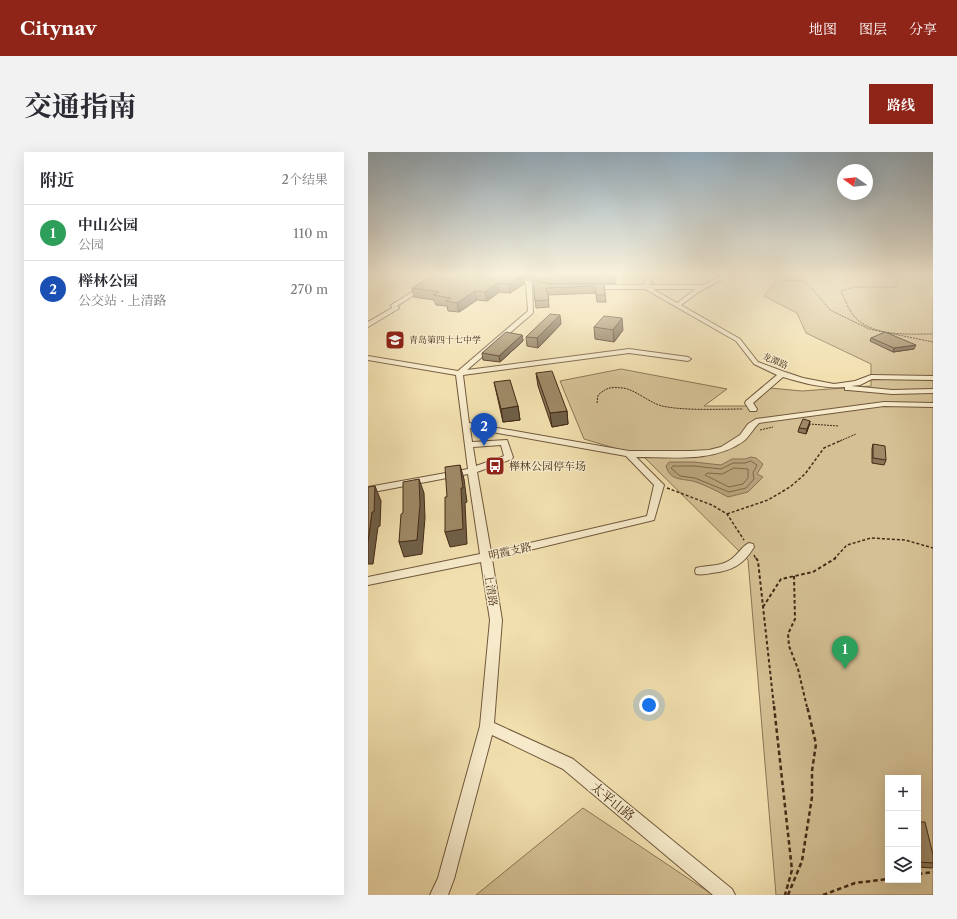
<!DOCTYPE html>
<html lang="zh">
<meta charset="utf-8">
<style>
:root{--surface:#fff;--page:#f2f2f3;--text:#2b2b33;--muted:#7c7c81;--line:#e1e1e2;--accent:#8f2418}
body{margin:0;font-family:"Libre Caslon Text","Noto Serif SC",serif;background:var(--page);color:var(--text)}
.controls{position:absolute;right:12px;bottom:12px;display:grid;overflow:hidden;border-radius:0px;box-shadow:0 4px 16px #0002}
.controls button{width:36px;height:36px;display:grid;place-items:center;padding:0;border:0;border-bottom:1px solid var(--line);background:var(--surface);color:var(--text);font:20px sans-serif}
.compass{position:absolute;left:469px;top:12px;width:36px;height:36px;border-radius:50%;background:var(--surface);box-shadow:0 4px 16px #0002;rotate:285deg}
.you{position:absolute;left:281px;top:553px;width:14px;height:14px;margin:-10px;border:3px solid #fff;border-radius:50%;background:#1a73e8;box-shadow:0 0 0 6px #1a73e833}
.badge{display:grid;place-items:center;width:26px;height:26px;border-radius:50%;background:var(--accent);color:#fff;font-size:13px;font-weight:700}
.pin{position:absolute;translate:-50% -33px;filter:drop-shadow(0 1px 2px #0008)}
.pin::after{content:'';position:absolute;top:21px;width:14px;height:12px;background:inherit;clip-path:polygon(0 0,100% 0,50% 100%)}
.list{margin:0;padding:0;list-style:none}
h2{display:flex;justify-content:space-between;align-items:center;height:52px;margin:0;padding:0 16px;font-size:17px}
h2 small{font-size:13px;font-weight:400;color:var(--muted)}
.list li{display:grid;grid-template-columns:26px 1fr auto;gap:12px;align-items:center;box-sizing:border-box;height:56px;padding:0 16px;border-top:1px solid var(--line)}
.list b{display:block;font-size:15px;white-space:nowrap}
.list p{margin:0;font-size:13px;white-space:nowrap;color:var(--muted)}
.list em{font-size:13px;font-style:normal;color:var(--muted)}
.icon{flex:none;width:22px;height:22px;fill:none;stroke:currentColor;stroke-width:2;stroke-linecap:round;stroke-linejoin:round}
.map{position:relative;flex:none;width:565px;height:743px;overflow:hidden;border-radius:0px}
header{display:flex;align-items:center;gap:24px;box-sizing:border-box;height:56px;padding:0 20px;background:var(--accent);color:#fff}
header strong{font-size:19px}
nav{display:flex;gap:22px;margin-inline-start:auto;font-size:14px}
.intro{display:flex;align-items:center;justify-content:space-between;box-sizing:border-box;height:96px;padding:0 24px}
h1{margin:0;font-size:28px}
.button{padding:10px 18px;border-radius:0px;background:var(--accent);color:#fff;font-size:14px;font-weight:700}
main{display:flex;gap:24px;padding:0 24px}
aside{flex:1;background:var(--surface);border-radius:0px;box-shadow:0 4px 16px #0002}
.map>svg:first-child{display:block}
</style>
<header>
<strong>Citynav</strong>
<nav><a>地图</a><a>图层</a><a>分享</a></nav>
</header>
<div class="intro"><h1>交通指南</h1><a class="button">路线</a></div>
<main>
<aside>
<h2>附近<small>2个结果</small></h2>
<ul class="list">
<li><span class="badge" style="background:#2e9e5b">1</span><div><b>中山公园</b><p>公园</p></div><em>110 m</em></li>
<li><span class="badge" style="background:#1a4fb4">2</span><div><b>榉林公园</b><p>公交站 · 上清路</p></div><em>270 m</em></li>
</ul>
</aside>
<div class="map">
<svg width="565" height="743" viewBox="0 0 565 743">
<rect width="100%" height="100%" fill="#f1dfae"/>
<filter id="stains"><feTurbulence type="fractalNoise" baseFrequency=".005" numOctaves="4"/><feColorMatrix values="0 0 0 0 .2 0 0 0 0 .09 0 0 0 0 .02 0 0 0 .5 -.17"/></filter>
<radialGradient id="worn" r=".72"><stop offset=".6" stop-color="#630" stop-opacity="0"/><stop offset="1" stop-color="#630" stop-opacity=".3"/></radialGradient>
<g fill="#d4c094" stroke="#8c7555" fill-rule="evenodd">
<path d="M412 122H565V743H408L380 408 276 305 216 287 192 229 253 217 359 237 336 254H383L402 236 434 239 503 234V212L438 181 429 161 396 144 408 129 406 123ZM520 626H550V728H520Z"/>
<path d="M215 656 345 743H108Z"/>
</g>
<path fill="#b7a17a" stroke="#897152" d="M383 305 388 306 395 312 389 322 395 325 380 340 360 345C349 339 339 334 328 330 316 326 302 330 298 314L301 310H326L353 313 364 307H377Z"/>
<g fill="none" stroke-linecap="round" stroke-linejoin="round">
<g stroke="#7e6648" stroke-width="1">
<path d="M383 309 389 313 385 321 386 327 378 336 361 340 327 326 312 324 303 316 305 314H326L353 317 365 311H377Z"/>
<path d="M366 316 380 317V326L375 332 361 335 337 323 339 321 354 322Z"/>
</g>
<defs>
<g id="minor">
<path d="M73 122H79L29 154 31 156 30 157 0 175V170L24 156 23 153Z"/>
<path d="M121 122H130L180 134 177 136 164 133 165 161 99 218 261 197 320 205 323 207 320 209 261 201 95 223 101 271 261 299H324L341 298 353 295 372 283 380 272 388 267 516 250 565 251V255L516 254 391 271C386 276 382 283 377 288 347 311 304 305 268 305L296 333 286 368 124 407 134 468 126 571 205 607 364 737 367 743H345L195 617 124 583 86 727 80 743H62L70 726 112 574 122 468 113 410 0 433V425L112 402 100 322 0 341V335L100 317 88 223 0 208V204L90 219 160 159 158 131ZM102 276 258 304 286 333 279 364 123 400 109 320 144 307 145 305 139 288 104 290ZM133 293 136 304 108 314 105 295Z"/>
<path d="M281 122H287L282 133H335L358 122H365L332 139 313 153 372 187 390 210 417 220 435 226 466 232 487 229 503 223 565 224V228L504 227 492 233 483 234 524 238 565 237V241L524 242 480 238H477V235C457 237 435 231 415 225L385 251 389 257 388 259H382L377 251 378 249 409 223 386 212 368 189 277 137H223L220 135 223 133H276ZM285 137H328L309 151Z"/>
<path d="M381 391 385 392 386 395C376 412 364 419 344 421 339 422 333 423 328 422L327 419 328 416C339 413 352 415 362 408 369 404 374 394 381 391Z"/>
</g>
</defs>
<use href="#minor" stroke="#70573c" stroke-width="2"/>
<g stroke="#452a16" stroke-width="1" stroke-dasharray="2 1" stroke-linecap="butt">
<path d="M528 122 532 126 528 131V135H487L473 139C477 147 480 157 486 164 504 185 540 182 565 182"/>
<path d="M413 128 434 129 442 134 462 158 501 177 565 190"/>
<path d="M229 251 230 243C240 235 242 235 255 236 266 237 282 251 294 254 317 259 352 257 375 257"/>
<path d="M441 272 471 274"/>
<path d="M392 278 405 275"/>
<path d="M472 289 488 282"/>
</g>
<g stroke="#452a16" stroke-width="1.5" stroke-dasharray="3 2" stroke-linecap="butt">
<path d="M299 336 344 353 359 362 376 388"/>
<path d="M359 362 400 348 422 335 437 322 456 296 474 288"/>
<path d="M386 403 388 407"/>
<path d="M466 407 479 393 503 386 537 388 565 396"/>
</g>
<g stroke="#452a16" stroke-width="2" stroke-dasharray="3.5 2.5" stroke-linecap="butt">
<path d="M388 406 390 409 406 555"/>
<path d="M426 424 427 467 420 482 421 494 430 517 439 555"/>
<path d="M395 455 413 427 445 420 468 406"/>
</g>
<g stroke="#452a16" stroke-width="2.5" stroke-dasharray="4.5 3" stroke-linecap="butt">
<path d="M406 554 424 718 417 743"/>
<path d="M550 722 565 720"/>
<path d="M420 743 434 709 444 645V619L448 592 439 554"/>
<path d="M455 743 487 731 520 727"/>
</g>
<use href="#minor" fill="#f6eaca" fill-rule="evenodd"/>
</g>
<g fill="#887557" stroke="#452a16">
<path d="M154 122H248V131L235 132H182L164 128V126L162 127 155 126 156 132 142 141 131 140 119 149 109 148 91 160 80 159 79 154 68 153 66 148 46 145 44 136 154 123Z"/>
<path d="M165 128 181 132H236L238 150H229L228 141 180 143 181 155 168 156Z"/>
<path d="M193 172 170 196 159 194 158 185Z"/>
<path d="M226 175 255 178 246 190 227 187Z"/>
<path d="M154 183 155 189 132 210 115 208 114 201Z"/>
<path d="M503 186 546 197 525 200 502 189Z"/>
<path d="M168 221 199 259 200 272 184 275 170 234Z"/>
<path d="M126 230 150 254 152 268 135 270Z"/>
<path d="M442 269 441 274 438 282 430 280 431 276Z"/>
<path d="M505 292 518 308 516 313 504 311V297Z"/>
<path d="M550 670 565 703V714L564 716 550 715Z"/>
</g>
<g fill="#6f5f47" stroke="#452a16">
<path d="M162 122H164V126L162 127Z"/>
<path d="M155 123 156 132 142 141 141 132Z"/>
<path d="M130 131 131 140 119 149 117 140Z"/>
<path d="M107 139 109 148 91 160 89 151Z"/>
<path d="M192 163 193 172 170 196 169 186Z"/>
<path d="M254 166 255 178 246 190 245 178Z"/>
<path d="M154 183 155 189 132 210 131 204Z"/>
<path d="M548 193 546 197 525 200 526 196Z"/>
<path d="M150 254 152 268 135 270 133 257Z"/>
<path d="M199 259 200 272 184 275 182 261Z"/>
<path d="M442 269 441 274 438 282 439 277Z"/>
<path d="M92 313 96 327 99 350 97 351 99 392 82 395 77 380Z"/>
<path d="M51 327 56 341 57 366 54 402 36 405 31 390Z"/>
<path d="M7 334 13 349 12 374 10 375 5 412H0V390Z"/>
</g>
<g fill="#9e8865" stroke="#452a16">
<path d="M66 122H150L155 123 141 132 130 131 117 140 107 139 89 151 78 149 83 146 65 143 71 140 44 136Z"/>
<path d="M176 122H248L234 123H181Z"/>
<path d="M165 128 181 132H236L237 143H228L227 134 178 136 181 148 167 149Z"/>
<path d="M182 162 192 163 169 186 158 185Z"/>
<path d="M236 164 254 166 245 178 226 175Z"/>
<path d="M138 180 154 183 131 204 114 201Z"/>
<path d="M517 180 548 193 526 196 503 186Z"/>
<path d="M184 219 199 259 182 261 168 221Z"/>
<path d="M142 228 150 254 133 257 126 230Z"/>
<path d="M435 267 442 269 439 277 431 276Z"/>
<path d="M505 292 517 294 518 308 505 306Z"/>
<path d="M92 313 95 336H93L95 377 77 380V345H79L77 315Z"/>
<path d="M51 327 52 352 49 388 31 390 33 362 35 361V330Z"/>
<path d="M7 334 6 360H4L0 390V335Z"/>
<path d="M550 670H557L565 703V711L550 710Z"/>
</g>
<linearGradient id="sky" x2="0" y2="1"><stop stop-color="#94acbc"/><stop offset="0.54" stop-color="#f9f1db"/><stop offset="1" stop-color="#f9f1db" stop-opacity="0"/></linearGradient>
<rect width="565" height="226" fill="url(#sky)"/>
<defs>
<symbol id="school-square" viewBox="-11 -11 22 22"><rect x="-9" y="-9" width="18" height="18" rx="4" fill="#8f2418" stroke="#f6eaca"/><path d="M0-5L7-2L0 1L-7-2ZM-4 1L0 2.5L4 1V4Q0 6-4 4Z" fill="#fff"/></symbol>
<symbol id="bus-square" viewBox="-11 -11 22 22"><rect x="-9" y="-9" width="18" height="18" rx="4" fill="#8f2418" stroke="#f6eaca"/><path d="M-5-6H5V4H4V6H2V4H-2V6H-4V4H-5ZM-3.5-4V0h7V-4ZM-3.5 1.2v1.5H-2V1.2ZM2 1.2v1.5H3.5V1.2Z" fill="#fff"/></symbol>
</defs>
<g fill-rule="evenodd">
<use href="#school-square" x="16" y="177" width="22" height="22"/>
<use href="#bus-square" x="116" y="303" width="22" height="22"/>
</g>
<g text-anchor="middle" stroke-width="3" stroke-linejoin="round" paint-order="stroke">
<g font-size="9" fill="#452a16" stroke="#f6eaca" text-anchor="start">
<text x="41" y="191">青岛第四十七中学</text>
</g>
<g font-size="9" fill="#452a16" stroke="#f6eaca">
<text transform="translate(407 209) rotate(23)" y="3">龙潭路</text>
</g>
<g font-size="11" fill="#452a16" stroke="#f6eaca" text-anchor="start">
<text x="141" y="318">榉林公园停车场</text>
</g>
<g font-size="11" fill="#452a16" stroke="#f6eaca">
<text transform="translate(142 399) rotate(-13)" y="4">明霞支路</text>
<text transform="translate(123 438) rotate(81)" y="4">上清路</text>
</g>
<g font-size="13" fill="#452a16" stroke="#f6eaca">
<text transform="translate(245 649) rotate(39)" y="5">太平山路</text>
</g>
</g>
<rect width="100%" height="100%" filter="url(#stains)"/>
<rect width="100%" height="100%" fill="url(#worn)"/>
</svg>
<div class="controls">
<button>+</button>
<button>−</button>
<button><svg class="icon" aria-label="layers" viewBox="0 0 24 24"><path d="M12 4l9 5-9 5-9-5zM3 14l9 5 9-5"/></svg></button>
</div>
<svg class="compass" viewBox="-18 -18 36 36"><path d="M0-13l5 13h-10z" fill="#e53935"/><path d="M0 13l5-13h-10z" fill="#7c7c81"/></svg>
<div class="you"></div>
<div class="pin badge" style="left:477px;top:517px;background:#2e9e5b">1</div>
<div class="pin badge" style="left:116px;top:294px;background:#1a4fb4">2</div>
</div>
</main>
